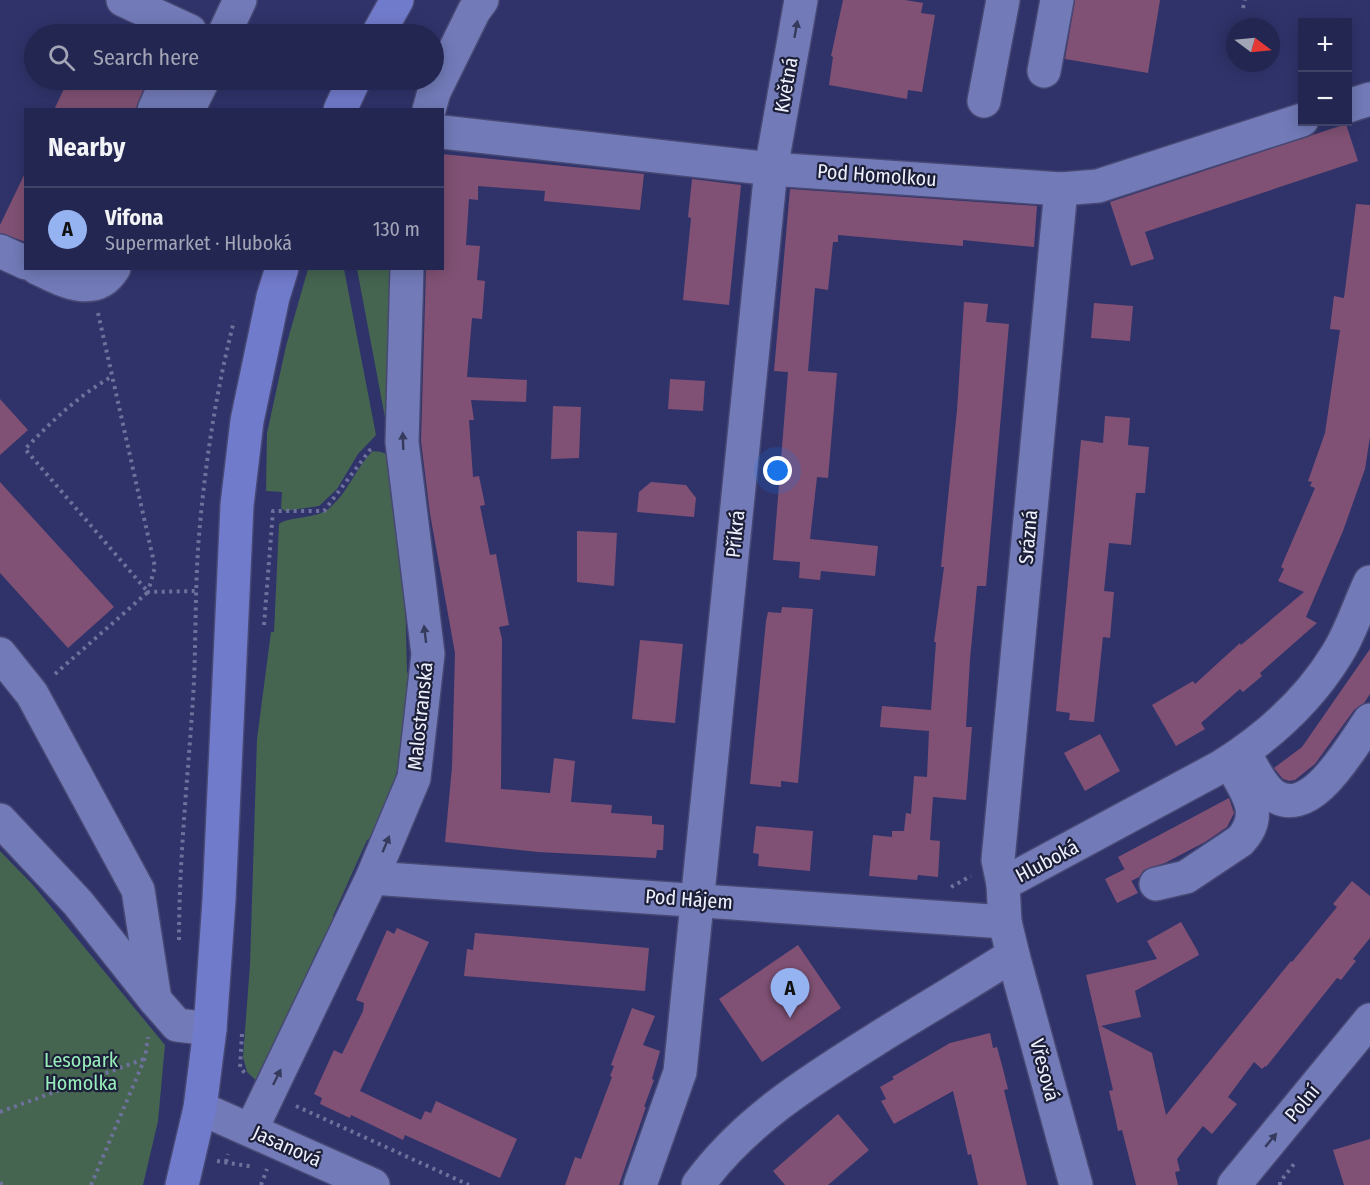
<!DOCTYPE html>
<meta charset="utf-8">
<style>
:root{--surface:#232650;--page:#2b2e57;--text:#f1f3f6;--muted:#a3a5b7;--line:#404367;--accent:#95b2f1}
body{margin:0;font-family:"Fira Sans Condensed",sans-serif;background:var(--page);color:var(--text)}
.controls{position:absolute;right:18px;top:18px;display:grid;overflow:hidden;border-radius:0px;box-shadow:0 3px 15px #0003}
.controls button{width:54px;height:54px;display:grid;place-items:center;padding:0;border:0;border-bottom:2px solid var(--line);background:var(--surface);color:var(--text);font:30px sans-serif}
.compass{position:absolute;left:1226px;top:18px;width:54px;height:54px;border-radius:50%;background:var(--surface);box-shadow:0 3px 15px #0003;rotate:106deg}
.you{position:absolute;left:778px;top:471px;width:21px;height:21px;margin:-15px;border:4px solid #fff;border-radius:50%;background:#1a73e8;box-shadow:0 0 0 9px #1a73e833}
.badge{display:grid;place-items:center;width:39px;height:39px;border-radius:50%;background:var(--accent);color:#111;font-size:20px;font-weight:700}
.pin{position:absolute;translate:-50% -50px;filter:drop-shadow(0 2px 3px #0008)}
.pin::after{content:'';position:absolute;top:32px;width:21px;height:18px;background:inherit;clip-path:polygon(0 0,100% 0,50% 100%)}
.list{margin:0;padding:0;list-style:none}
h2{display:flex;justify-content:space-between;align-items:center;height:78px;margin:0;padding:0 24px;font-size:26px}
h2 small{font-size:20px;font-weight:400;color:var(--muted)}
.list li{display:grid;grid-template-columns:39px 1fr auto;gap:18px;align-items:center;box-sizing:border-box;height:84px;padding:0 24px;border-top:2px solid var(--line)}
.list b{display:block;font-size:22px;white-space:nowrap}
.list p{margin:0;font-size:20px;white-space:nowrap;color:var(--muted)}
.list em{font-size:20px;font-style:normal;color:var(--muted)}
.icon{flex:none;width:33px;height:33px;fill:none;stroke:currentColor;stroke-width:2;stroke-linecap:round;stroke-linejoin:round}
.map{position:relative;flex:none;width:1370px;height:1185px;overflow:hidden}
.search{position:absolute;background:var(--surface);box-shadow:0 3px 15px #0003;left:24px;top:24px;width:420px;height:66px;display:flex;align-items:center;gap:15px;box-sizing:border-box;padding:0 21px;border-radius:33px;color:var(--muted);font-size:22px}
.panel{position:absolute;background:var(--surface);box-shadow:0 3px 15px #0003;left:24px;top:108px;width:420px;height:162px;border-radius:0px}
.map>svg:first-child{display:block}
</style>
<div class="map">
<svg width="1370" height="1185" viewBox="0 0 1370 1185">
<rect width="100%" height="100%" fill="#2f336a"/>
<g fill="#456551">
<path d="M308 269H344L376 435 358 454 337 489 319 506 285 511 281 508 282 492 266 491 267 433 286 346Z"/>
<path d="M357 269H397L387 428Z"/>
<path d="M373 451 381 452 392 456 388 466 405 595 407 672 414 681 405 743 392 796 379 833 367 840 333 916C339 941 329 932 319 947 316 952 313 959 311 965L315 977 300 991 289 1011 294 1023 258 1082 247 1072 243 1057 250 965 257 739 271 632H274L279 524C290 516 314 519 327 510 348 494 355 468 373 451Z"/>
<path d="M0 851 33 885 165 1045 158 1121 143 1185H0Z"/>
</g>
<g fill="#805174">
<path d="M843 0H905L923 3 921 13 935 15 922 92 908 90 907 99 829 85 833 57 831 56Z"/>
<path d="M1075 0H1160L1148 73 1065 59Z"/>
<path d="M68 80H147L136 110H54Z"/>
<path d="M1346 124 1358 161 1145 232 1154 259 1131 266 1110 202Z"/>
<path d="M442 154 644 174 640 210 544 201 545 191 478 186V200L469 199 466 245 480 246 477 280 485 281 482 319 472 318 467 377 527 380 526 402 471 400 474 420H469L473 477 479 476 485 505 480 506 490 555 496 554 509 625 499 627 502 639 501 789 550 793 554 758 575 761 571 802 612 805 611 813 652 816V824L664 825 663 850H657L656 858 538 852 445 842 452 767 455 653 430 514 421 441 426 268H442Z"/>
<path d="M26 171V242L0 233V225Z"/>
<path d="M692 179 741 185 729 305 683 300 691 218 688 217Z"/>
<path d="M790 189 1037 206 1034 247 963 240V246L838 235V242H833L828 290 815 288 808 371 837 373 828 478 817 477 810 539 878 546 875 576 821 571 820 580 799 578 800 562 773 560 788 372 774 371Z"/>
<path d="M1356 204 1370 205V437L1365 469 1343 531 1306 617 1317 623 1260 673 1262 676 1243 692 1240 689 1201 723 1205 729 1176 746 1152 705 1193 681 1195 684 1240 643 1241 645 1304 592 1278 581 1284 569 1281 567 1315 488 1310 486 1312 482 1308 481 1325 433 1340 330 1330 329 1334 296 1344 298Z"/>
<path d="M964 302 988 304 986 322 1009 324 986 586H977L970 659 966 727H972L966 800 933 797 930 840 940 841 938 877 918 875 917 880 869 876 873 835 892 837V831H904L906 813 911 814 914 776 927 777 929 731 880 727 882 706 931 710 936 642H934L944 567H941L957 410Z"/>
<path d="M1094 303 1133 306 1130 341 1091 338Z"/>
<path d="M670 379 705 381 703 411 668 409Z"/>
<path d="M0 399 28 430 0 455Z"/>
<path d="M553 406 581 407 579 458 551 459Z"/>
<path d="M1105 416 1130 418 1128 445 1149 447 1145 493H1136L1131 545 1109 543 1104 591 1114 592 1110 638 1103 637 1094 722 1069 720 1070 713 1056 711 1081 440 1103 443Z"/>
<path d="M0 482 114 607 68 648 0 573Z"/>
<path d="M651 482 686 485 696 498 694 517 637 512 639 492Z"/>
<path d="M577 531 617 533 614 586 577 582Z"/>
<path d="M782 607 813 609 798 783 781 781V787L750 784 766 621 768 612 781 613Z"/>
<path d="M640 640 683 644 675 723 632 719Z"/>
<path d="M1370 649V694L1364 703 1354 710 1315 764 1295 780 1289 781 1283 779 1274 768 1302 747Z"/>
<path d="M1100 734 1120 771 1085 791 1064 753Z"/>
<path d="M1229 798 1234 813 1227 827 1205 842 1165 863 1144 870 1139 877 1131 881 1118 857Z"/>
<path d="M756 826 813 831 810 871 758 866 759 854 753 853Z"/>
<path d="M1125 869 1138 893 1117 903 1105 879Z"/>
<path d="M1352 881 1370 896V938L1353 959 1356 961 1341 980 1337 978 1266 1067 1265 1066 1262 1069 1254 1062 1228 1097 1237 1104 1212 1134 1203 1126 1177 1159 1180 1171 1175 1172 1178 1185H1136L1122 1130 1118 1131 1114 1112 1109 1091 1113 1090 1086 975 1157 959 1147 941 1181 922 1197 950 1199 955 1135 991 1141 1017 1101 1026 1152 1053 1166 1115 1291 961 1292 962 1337 907 1333 904Z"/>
<path d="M397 928 429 942 360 1091 421 1120 425 1111 431 1113 436 1101 517 1139 500 1178 405 1135 403 1140 351 1115 350 1118 320 1104 322 1098 314 1094 334 1050 342 1054 363 1011 364 1003 356 1000 387 930 394 934Z"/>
<path d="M475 933 649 948 645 991 464 976 467 949 473 950Z"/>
<path d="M798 945 841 1008 762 1062 719 999Z"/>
<path d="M632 1008 655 1016 643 1045 660 1051 652 1079 654 1080 644 1107H646L619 1185H565L575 1157 581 1159 612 1077 610 1076 614 1066 611 1065Z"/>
<path d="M990 1033 993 1048 997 1047 1003 1069 1008 1089 1004 1090 1027 1185H978L971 1154 968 1155 953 1091 894 1124 881 1101 886 1099 880 1087 894 1079 892 1077 950 1043Z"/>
<path d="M838 1114 869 1150 828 1185H785L773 1171Z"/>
<path d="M1370 1139V1185H1344L1333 1150Z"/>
</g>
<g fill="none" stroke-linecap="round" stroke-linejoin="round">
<defs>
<g id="minor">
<path d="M123 0 190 31 188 34"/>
<path d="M224 34 240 0"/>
<path d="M1044 71 1057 0"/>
<path d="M984 101 1003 0"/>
<path d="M1348 106 1370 99"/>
<path d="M154 110 167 80"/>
<path d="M188 110 203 80"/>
<path d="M429 110 434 92 474 11 482 0"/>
<path d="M442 132 771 169 1061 189 1098 186 1302 120"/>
<path d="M0 251 26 263"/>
<path d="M37 268C62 280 95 299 114 268"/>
<path d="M0 654 32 694 138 890 155 1000"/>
<path d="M1244 752C1252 766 1260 785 1273 795 1311 822 1352 745 1370 720"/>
<path d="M0 820 78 903 155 1000 177 1025 210 1029"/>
<path d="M372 878 1005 922"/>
<path d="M1003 884 998 860 1061 189"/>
<path d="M1156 884 1186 877 1240 841C1265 815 1247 792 1232 766"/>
<path d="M200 1108 373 1185"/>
<path d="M251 1130 372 878 414 778 428 654 402 442 407 268"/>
<path d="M640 1185 680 1072 771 169 801 0"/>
<path d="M698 1185C745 1120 814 1078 881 1036 925 1009 969 983 1013 955"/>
<path d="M1076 1185 1013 955 1005 922 1003 884 1222 766C1268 737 1309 700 1337 654 1351 632 1359 605 1370 582"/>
<path d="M1234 1185 1370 1020"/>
</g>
<g id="major">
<path d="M378 34 397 0"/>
<path d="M340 110 354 80"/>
<path d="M182 1185 200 1108 210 1029 219 900 237 505 247 421 273 297 282 268"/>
</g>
</defs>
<use href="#minor" stroke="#474874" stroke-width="36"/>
<use href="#major" stroke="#474874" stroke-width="36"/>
<g stroke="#6e719b" stroke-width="4" stroke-dasharray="3 4.5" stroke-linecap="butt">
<path d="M1243 8 1245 0"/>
<path d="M98 313 155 567 148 592 197 591"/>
<path d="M264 625 273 511H324L370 450 372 449"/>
<path d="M55 674 148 592 25 449C51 422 78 396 111 377"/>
<path d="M951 887 971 876"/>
<path d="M179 940C179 854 189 768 194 682 196 633 195 584 199 536 205 464 216 391 234 321"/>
<path d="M242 1034 240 1068 245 1073"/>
<path d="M296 1106 469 1185"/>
<path d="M0 1112 144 1059"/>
<path d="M217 1161 254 1167"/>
<path d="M226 1162 228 1154"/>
<path d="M0 1183 3 1185"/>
<path d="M91 1185 145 1058 148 1037"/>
<path d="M261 1185 267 1169"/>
<path d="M1280 1185V1182L1294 1164"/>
</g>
<use href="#minor" stroke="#727bb8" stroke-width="33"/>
<use href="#major" stroke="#717bcb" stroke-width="33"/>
</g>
<defs><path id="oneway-solid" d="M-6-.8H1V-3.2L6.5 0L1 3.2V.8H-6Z" transform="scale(1.5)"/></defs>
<g fill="#363b5e">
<use href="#oneway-solid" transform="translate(796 29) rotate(-80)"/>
<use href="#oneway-solid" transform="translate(403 441) rotate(-92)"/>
<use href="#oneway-solid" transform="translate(425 634) rotate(-97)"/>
<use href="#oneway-solid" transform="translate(386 844) rotate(-67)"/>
<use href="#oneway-solid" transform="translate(277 1077) rotate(-64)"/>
<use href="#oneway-solid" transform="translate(1271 1140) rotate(-50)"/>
</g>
<g text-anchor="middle" stroke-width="4.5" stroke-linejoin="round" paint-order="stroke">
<g font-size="20" fill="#edf0fd" stroke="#1c1f37">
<text transform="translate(786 85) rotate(-80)" y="7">Květná</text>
<text transform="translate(877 175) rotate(4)" y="7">Pod Homolkou</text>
<text transform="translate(735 534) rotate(-84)" y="7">Příkrá</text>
<text transform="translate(1028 537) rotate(-85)" y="7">Srázná</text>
<text transform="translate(420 716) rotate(-84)" y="7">Malostranská</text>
<text transform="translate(1047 861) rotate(-28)" y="7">Hluboká</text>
<text transform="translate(689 899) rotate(4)" y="7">Pod Hájem</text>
<text transform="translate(1045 1070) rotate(75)" y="7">Vřesová</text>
<text transform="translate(1302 1103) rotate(-50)" y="7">Polní</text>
<text transform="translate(287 1146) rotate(24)" y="7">Jasanová</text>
</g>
<g font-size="20" fill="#98eebb" stroke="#1c1f37">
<text x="81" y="1067">Lesopark<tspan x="81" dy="23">Homolka</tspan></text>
</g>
</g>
</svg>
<div class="controls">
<button>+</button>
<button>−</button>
</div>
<svg class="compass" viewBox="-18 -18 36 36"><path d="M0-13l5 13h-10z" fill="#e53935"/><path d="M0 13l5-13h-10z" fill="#a3a5b7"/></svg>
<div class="you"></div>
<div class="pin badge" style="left:790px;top:1018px">A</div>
<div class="search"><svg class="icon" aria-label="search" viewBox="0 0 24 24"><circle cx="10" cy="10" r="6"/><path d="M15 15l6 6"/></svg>Search here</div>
<section class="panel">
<h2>Nearby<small></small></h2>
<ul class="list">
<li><span class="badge">A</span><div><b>Vifona</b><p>Supermarket · Hluboká</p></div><em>130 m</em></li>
</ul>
</section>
</div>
